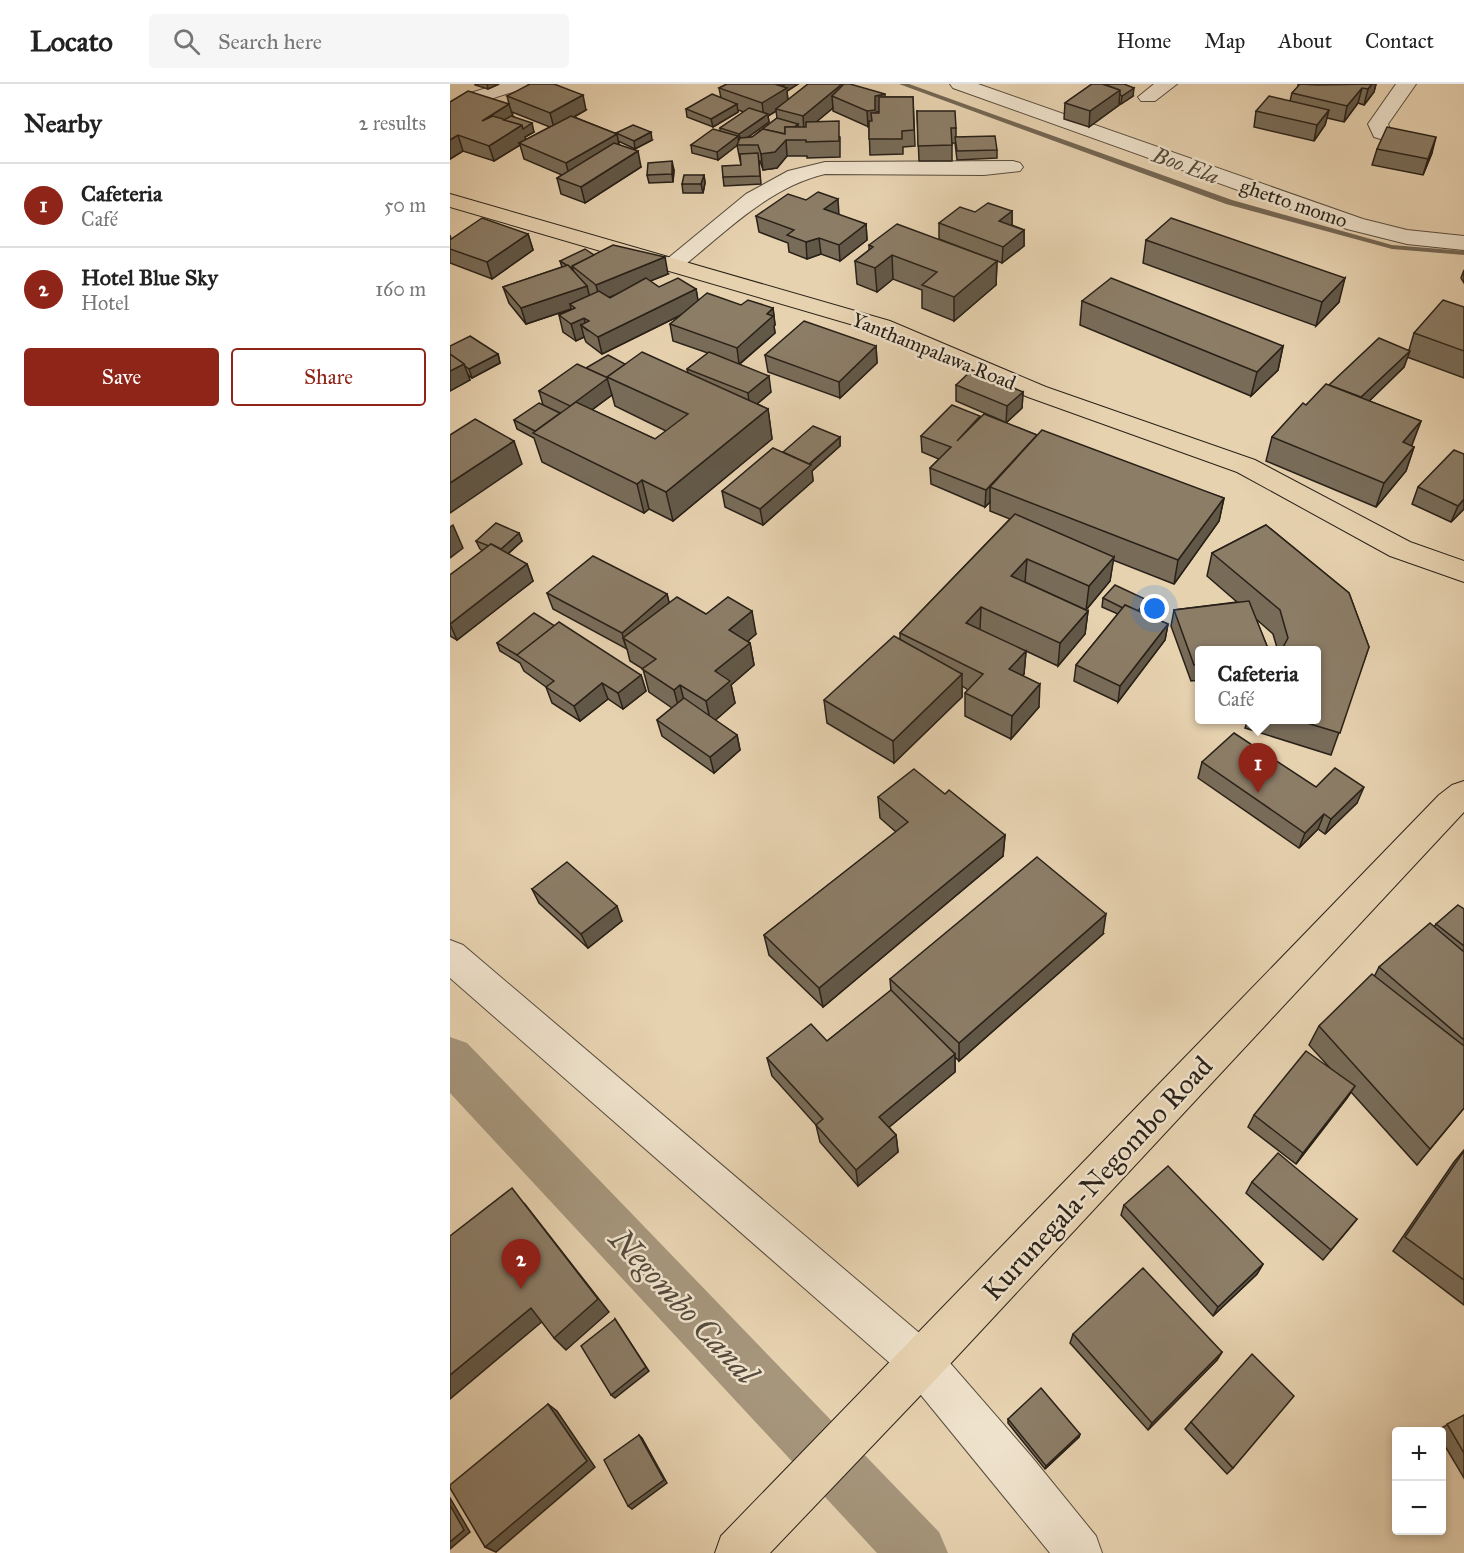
<!DOCTYPE html>
<meta charset="utf-8">
<style>
:root{--surface:#fff;--page:#f6f6f6;--text:#222;--muted:#767676;--line:#e0e0e0;--accent:#8f2418}
body{margin:0;font-family:"IM FELL Great Primer",serif;background:var(--page);color:var(--text)}
.controls{position:absolute;right:18px;bottom:18px;display:grid;overflow:hidden;border-radius:6px;box-shadow:0 3px 9px #0003}
.controls button{width:54px;height:54px;display:grid;place-items:center;padding:0;border:0;border-bottom:2px solid var(--line);background:var(--surface);color:var(--text);font:30px sans-serif}
.you{position:absolute;left:705px;top:525px;width:21px;height:21px;margin:-15px;border:4px solid #fff;border-radius:50%;background:#1a73e8;box-shadow:0 0 0 9px #1a73e833}
.badge{display:grid;place-items:center;width:39px;height:39px;border-radius:50%;background:var(--accent);color:#fff;font-size:20px;font-weight:700}
.pin{position:absolute;translate:-50% -50px;filter:drop-shadow(0 2px 3px #0008)}
.pin::after{content:'';position:absolute;top:32px;width:21px;height:18px;background:inherit;clip-path:polygon(0 0,100% 0,50% 100%)}
.popup{position:absolute;left:745px;top:562px;width:126px;height:78px;box-sizing:border-box;display:grid;place-content:center;border-radius:6px;background:var(--surface);filter:drop-shadow(0 2px 4px #0005);font-size:20px;white-space:nowrap;color:var(--muted)}
.popup b{font-size:22px;color:var(--text)}
.popup::after{content:'';position:absolute;left:50%;top:100%;margin-left:-12px;border:12px solid transparent;border-top-color:var(--surface)}
.list{margin:0;padding:0;list-style:none}
h2{display:flex;justify-content:space-between;align-items:center;height:78px;margin:0;padding:0 24px;font-size:26px}
h2 small{font-size:20px;font-weight:400;color:var(--muted)}
.list li{display:grid;grid-template-columns:39px 1fr auto;gap:18px;align-items:center;box-sizing:border-box;height:84px;padding:0 24px;border-top:2px solid var(--line)}
.list b{display:block;font-size:22px;white-space:nowrap}
.list p{margin:0;font-size:20px;white-space:nowrap;color:var(--muted)}
.list em{font-size:20px;font-style:normal;color:var(--muted)}
.actions{display:flex;gap:12px;padding:18px 24px}
.actions a{flex:1;padding:14px 0;border:2px solid var(--accent);border-radius:6px;text-align:center;font-size:21px;color:var(--accent)}
.actions .main{background:var(--accent);color:#fff}
.icon{flex:none;width:33px;height:33px;fill:none;stroke:currentColor;stroke-width:2;stroke-linecap:round;stroke-linejoin:round}
.map{position:relative;flex:none;width:1014px;height:1469px;overflow:hidden}
header{display:flex;align-items:center;gap:36px;box-sizing:border-box;height:84px;padding:0 30px;background:var(--surface);border-bottom:2px solid var(--line)}
header strong{font-size:28px}
nav{display:flex;gap:33px;margin-inline-start:auto;font-size:21px}
.search{width:420px;height:54px;background:var(--page);display:flex;align-items:center;gap:15px;box-sizing:border-box;padding:0 21px;border-radius:6px;color:var(--muted);font-size:22px}
main{display:flex}
aside{flex:1;background:var(--surface)}
.map>svg:first-child{display:block}
</style>
<header>
<strong>Locato</strong>
<div class="search"><svg class="icon" aria-label="search" viewBox="0 0 24 24"><circle cx="10" cy="10" r="6"/><path d="M15 15l6 6"/></svg>Search here</div>
<nav><a>Home</a><a>Map</a><a>About</a><a>Contact</a></nav>
</header>
<main>
<aside>
<h2>Nearby<small>2 results</small></h2>
<ul class="list">
<li><span class="badge">1</span><div><b>Cafeteria</b><p>Café</p></div><em>50 m</em></li>
<li><span class="badge">2</span><div><b>Hotel Blue Sky</b><p>Hotel</p></div><em>160 m</em></li>
</ul>
<div class="actions"><a class="main">Save</a><a>Share</a></div>
</aside>
<div class="map">
<svg width="1014" height="1469" viewBox="0 0 1014 1469">
<rect width="100%" height="100%" fill="#e7d2b0"/>
<filter id="stains"><feTurbulence type="fractalNoise" baseFrequency=".00333" numOctaves="4"/><feColorMatrix values="0 0 0 0 .2 0 0 0 0 .09 0 0 0 0 .02 0 0 0 .5 -.17"/></filter>
<radialGradient id="worn" r=".72"><stop offset=".6" stop-color="#630" stop-opacity="0"/><stop offset="1" stop-color="#630" stop-opacity=".3"/></radialGradient>
<g fill="none" stroke-linecap="round" stroke-linejoin="round">
<path fill="#746754" fill-rule="evenodd" d="M449 0H459L782 116 942 161 1014 167V171L942 165 776 120Z"/>
<path fill="#a6967c" fill-rule="evenodd" d="M0 953 17 959 489 1448 498 1469H427L0 1009Z"/>
<defs>
<g id="minor">
<path d="M49 0H78L75 4 25 20 0 35V20L11 12Z"/>
<path d="M500 0H528L913 135 957 146 1014 152V166L957 160 897 145 503 4Z"/>
<path d="M704 0H727L705 17H691L688 13Z"/>
<path d="M946 0H966L938 40 940 45 971 55 974 59 971 63 964 65 924 53 918 40Z"/>
<path d="M563 77 570 79 573 83 570 87 534 91 375 90C319 103 274 149 230 185H214L211 180 296 110 338 87 375 78Z"/>
<path d="M0 856 13 861 487 1264 581 1372 646 1452 652 1469H600L457 1294 0 894Z"/>
</g>
<g id="primary">
<path d="M0 110 440 237 596 303 805 376 960 458 1014 477V498L940 472 787 388 578 313 424 247 0 123Z"/>
<path d="M1014 697V728L487 1294 320 1469H265L271 1452 989 711 1002 701Z"/>
</g>
</defs>
<use href="#minor" stroke="#584d3e" stroke-width="2"/>
<use href="#primary" stroke="#292118" stroke-width="2"/>
<use href="#minor" fill="#efe2cc" fill-rule="evenodd"/>
<use href="#primary" fill="#e7d2b0" fill-rule="evenodd"/>
</g>
<g fill="#786c59" stroke="#292118" stroke-width="1.5" fill-rule="evenodd">
<path d="M25 0H49L38 5 25 1Z"/>
<path d="M277 0H348L337 7 338 16 358 0 435 13H463L465 62 453 63V70L420 71 419 43 383 27V24L366 38 390 53V73L357 74V72H337L327 84 313 86 310 77H309L311 100 274 102 273 93 291 81 287 61 268 76 242 69 241 61 270 47V44L294 28 288 26V28L263 43 237 33 236 25 271 14 269 4ZM326 27 327 34 302 53 297 54 319 38 318 32Z"/>
<path d="M642 0 683 12 671 20 669 19V21L639 43 614 35 615 19Z"/>
<path d="M848 0H926L924 8 914 21 908 19 894 38 877 34 875 41 864 57 804 43 806 27 840 17 842 9 848 3Z"/>
<path d="M57 12 136 26 124 33 166 50V49L202 56 185 65 168 57 169 60 191 83 135 119 111 110 107 94 112 91 74 75 70 61 44 77 13 67 0 75V18L59 20ZM62 28 100 43 76 56 75 53 84 48 63 32Z"/>
<path d="M467 27 506 44V53L547 66V74L507 76 505 59H502V77H469Z"/>
<path d="M927 65 982 69 973 91 922 81Z"/>
<path d="M224 86 223 98 199 99 197 91Z"/>
<path d="M254 91 255 99 253 109H233L232 100Z"/>
<path d="M562 127V141L574 146V162L552 179 489 155V139L525 128Z"/>
<path d="M389 131 416 140 417 156 390 177 371 170 357 175 339 168 338 159 309 148 306 132Z"/>
<path d="M78 150 83 166 42 195 0 179V151L1 155Z"/>
<path d="M696 156 889 218 866 242 693 179Z"/>
<path d="M419 161 547 177 546 201 504 237 472 224V206L443 195 427 208 407 200 405 177 419 166Z"/>
<path d="M144 171 218 190 200 197 209 203 246 205 248 217 323 224 325 241 324 242 325 249 290 280 321 308 307 320 318 325 322 355 223 437 199 425 194 429 92 378 84 354 67 345 64 336 93 321 89 307 136 284 175 280 238 289 237 285 258 269 223 257 220 240 233 230 152 270 136 258 134 253 126 257 113 248 109 231 121 225 76 240 59 219 53 203 112 183 110 177ZM162 311 165 322 216 347 205 355 142 326Z"/>
<path d="M1014 186V199L1011 194Z"/>
<path d="M632 217 833 262 828 286 801 312 630 241Z"/>
<path d="M1014 223V294L957 273 954 283 919 317 971 337 961 362 964 363 956 387 926 423 816 377 822 353 856 321 879 301 959 266 964 249Z"/>
<path d="M0 262 48 270 50 279 22 294 18 291 20 296 0 307Z"/>
<path d="M426 262 427 279 390 314 318 288 315 271Z"/>
<path d="M506 301 573 308 572 324 556 339 587 351 774 414 769 437 724 500 663 476 660 497 636 526 575 498V499L638 527 635 550 608 582 576 567 574 590 573 591 589 623 561 655 515 632V609L518 606 512 602V613L444 679 377 639 374 616 450 556V549L560 435 540 427V418L535 423 481 400 480 384 489 375 472 368 471 352 530 334 555 338 506 317Z"/>
<path d="M390 353V362L362 387 363 397 313 441 275 423 272 407 333 368Z"/>
<path d="M1014 370V425L1001 438 962 420 968 403Z"/>
<path d="M816 441 899 509 919 563 881 671 795 644 798 636H867V567H828L823 550 806 535 819 567H750V596L741 597 721 542 724 526 787 518 757 492 762 469Z"/>
<path d="M69 449 72 457 58 470 77 480 83 497 7 556 0 552V491L33 467 30 465 26 457Z"/>
<path d="M97 509 217 510 219 519 256 530 306 550 298 557 300 559 304 581 281 601 285 619 265 636 287 651 290 666 264 689 212 652 207 636 222 624 199 608 193 585 180 577 177 565 103 525Z"/>
<path d="M653 514 697 516 696 524 692 529 718 540 715 556 668 618 624 597 626 581 668 530 652 523Z"/>
<path d="M47 559 191 591 196 607 173 625 158 615 130 637 102 619 96 603 74 587 70 579 50 567Z"/>
<path d="M752 678 907 719 875 750 868 745 849 764 748 694Z"/>
<path d="M495 710 555 751 553 772 373 923 319 871 314 851 446 748 430 734 428 713Z"/>
<path d="M82 805 172 837 138 864 89 819Z"/>
<path d="M1014 825V1024L967 1081 901 1008 897 1014 846 1080 798 1043 804 1031 880 984 859 961 869 942 925 891 929 883 984 843 986 840Z"/>
<path d="M653 850 509 977 505 973V988L439 1043 446 1051 448 1068 408 1102 370 1058 366 1041 322 992 317 974 377 957 441 907 440 895Z"/>
<path d="M1014 1066V1221L943 1167 1004 1078Z"/>
<path d="M802 1098 907 1135 873 1176 796 1109Z"/>
<path d="M674 1121 813 1180 807 1190 763 1232 671 1131Z"/>
<path d="M623 1250 772 1268 767 1276 698 1346 620 1259Z"/>
<path d="M1014 1331V1394L992 1357V1347H986Z"/>
<path d="M558 1335 630 1350 629 1353 595 1385 558 1339Z"/>
<path d="M741 1338 783 1384 777 1390 735 1345Z"/>
</g>
<g fill="#625848" stroke="#292118" stroke-width="1.5">
<path d="M37 0H49L38 5Z"/>
<path d="M335 0H348L337 7 338 20 326 25V27L318 32 319 38 291 58 289 50 314 33 312 19 327 5Z"/>
<path d="M392 0H398L382 12 383 24 354 48 353 32Z"/>
<path d="M922 0H926L924 8 914 21 918 5Z"/>
<path d="M684 4 683 12 671 20 672 12Z"/>
<path d="M912 4 908 19 894 38 897 22Z"/>
<path d="M670 6 669 21 639 43 640 27Z"/>
<path d="M435 10 436 26 426 28V42L418 43 417 27 425 12Z"/>
<path d="M133 11 136 26 104 44 100 29Z"/>
<path d="M59 20 64 36 32 37Z"/>
<path d="M287 20 288 28 263 43 261 35Z"/>
<path d="M879 26 875 41 864 57 867 41Z"/>
<path d="M82 39 84 48 75 53 76 57 69 59 70 61 44 77 39 62 72 41Z"/>
<path d="M348 40 349 48 336 56 337 72 327 84 313 86 311 70Z"/>
<path d="M201 48 202 56 185 65 184 57Z"/>
<path d="M167 50 170 66 120 95 116 79Z"/>
<path d="M8 51 13 67 0 75V56Z"/>
<path d="M288 52 289 60 268 76 267 68Z"/>
<path d="M986 53 982 69 973 91 978 75Z"/>
<path d="M188 67 191 83 135 119 131 103Z"/>
<path d="M222 77 224 86 223 98 222 90Z"/>
<path d="M254 91 255 99 253 109 251 100Z"/>
<path d="M388 115 389 131 374 125Z"/>
<path d="M562 127V143L549 137Z"/>
<path d="M416 140 417 156 390 177 389 161Z"/>
<path d="M574 146V162L552 179 553 163Z"/>
<path d="M78 150 83 166 42 195 37 178Z"/>
<path d="M369 154 371 170 357 175 356 158Z"/>
<path d="M442 171 443 195 427 208 425 184Z"/>
<path d="M215 173 218 190 150 217 146 201Z"/>
<path d="M547 177 546 201 504 237V213Z"/>
<path d="M895 194 889 218 866 242 872 218Z"/>
<path d="M137 202 141 218 120 220 121 225 76 240 71 224Z"/>
<path d="M246 205 249 222 152 270 148 253Z"/>
<path d="M323 224 325 241 324 242 325 249 289 280 287 264 317 230Z"/>
<path d="M134 234 137 246 131 241 134 253 126 257 121 240Z"/>
<path d="M426 262 427 279 390 314 389 298Z"/>
<path d="M833 262 828 286 801 312 807 288Z"/>
<path d="M960 267 954 283 905 331 910 314Z"/>
<path d="M48 270 50 279 22 294 19 285Z"/>
<path d="M14 280 20 296 0 307V287Z"/>
<path d="M319 292 321 308 300 326 298 309Z"/>
<path d="M157 294 162 311 125 338 120 322Z"/>
<path d="M573 308 572 324 556 339 557 322Z"/>
<path d="M318 325 322 355 223 437 216 408Z"/>
<path d="M971 337 962 361 945 382 953 358Z"/>
<path d="M588 351 540 403V418L535 423 536 406Z"/>
<path d="M390 353V362L362 387 363 397 313 441 310 425Z"/>
<path d="M64 357 72 380 0 429V399Z"/>
<path d="M964 363 956 387 926 423 934 399Z"/>
<path d="M192 396 199 425 194 429 187 400Z"/>
<path d="M774 414 769 437 724 500 728 476Z"/>
<path d="M1014 415V425L1001 438 1008 422Z"/>
<path d="M3 441 13 464 0 474V443Z"/>
<path d="M69 449 72 457 52 475 49 467Z"/>
<path d="M664 473 660 497 636 526 639 502Z"/>
<path d="M577 475 575 498 560 516 561 492Z"/>
<path d="M77 480 83 497 7 556 0 540Z"/>
<path d="M217 510 221 526 173 554 177 566 172 549Z"/>
<path d="M697 516 696 524 684 538 685 529Z"/>
<path d="M531 523 530 546 516 539Z"/>
<path d="M302 527 306 550 284 569 279 546Z"/>
<path d="M638 527 635 550 608 582 610 559Z"/>
<path d="M718 540 715 556 668 618 670 602Z"/>
<path d="M300 559 304 581 281 601 285 619 261 640 256 617 265 587Z"/>
<path d="M576 567 574 590 558 608 559 585Z"/>
<path d="M512 590V613L444 679 443 657Z"/>
<path d="M191 591 196 607 173 625 168 609Z"/>
<path d="M152 599 158 615 130 637 124 622Z"/>
<path d="M590 600 589 623 561 655 562 632Z"/>
<path d="M230 601 236 624 230 629 224 606Z"/>
<path d="M287 651 290 666 264 689 260 673Z"/>
<path d="M914 703 907 719 875 750 881 735Z"/>
<path d="M874 730 868 745 849 764 855 749Z"/>
<path d="M555 751 553 772 373 923 369 904Z"/>
<path d="M167 822 172 837 138 864 131 850Z"/>
<path d="M656 830 653 850 509 977V959Z"/>
<path d="M505 970V988L431 1050 429 1033Z"/>
<path d="M905 1002 897 1014 846 1080 853 1069Z"/>
<path d="M446 1051 448 1068 408 1102 406 1086Z"/>
<path d="M74 1119 159 1228 116 1266 104 1254Z"/>
<path d="M813 1180 807 1190 763 1232 768 1223Z"/>
<path d="M81 1224 94 1236 0 1315V1291Z"/>
<path d="M165 1235 199 1287 165 1314 161 1311Z"/>
<path d="M772 1268 767 1276 698 1346 702 1339Z"/>
<path d="M98 1320 107 1327 145 1383 46 1468 35 1463Z"/>
<path d="M630 1350 629 1353 595 1385 596 1382Z"/>
<path d="M189 1351 192 1354 217 1399 182 1425 178 1422Z"/>
<path d="M0 1414 20 1448 0 1465Z"/>
</g>
<g fill="#8c7d67" stroke="#292118" stroke-width="1.5">
<path d="M80 0H104L133 11 100 29 57 12Z"/>
<path d="M277 0H325L337 4 312 19 269 4Z"/>
<path d="M325 0H335L332 2Z"/>
<path d="M358 0H392L353 32 326 25Z"/>
<path d="M394 0H400L435 10 425 12V26L417 27 382 12Z"/>
<path d="M642 0H652L670 6 640 27 615 19Z"/>
<path d="M654 0H674L684 4 672 12 670 11V6Z"/>
<path d="M850 0 867 1 922 0 918 5 912 4 897 22 842 9Z"/>
<path d="M18 7 59 20 32 37 43 32 72 41 39 62 8 51 0 56V18Z"/>
<path d="M262 10 287 20 261 35 236 25Z"/>
<path d="M819 12 879 26 867 41 806 27Z"/>
<path d="M429 13H463L464 46 452 47V55H419V37H422L421 29H429Z"/>
<path d="M299 24 318 30 289 50 270 44Z"/>
<path d="M467 27H505L506 44H501L502 61 468 62Z"/>
<path d="M61 32 82 39 73 45 72 41 54 36Z"/>
<path d="M121 32 167 50 116 79 69 59Z"/>
<path d="M327 34 348 40 344 43H335V50L313 45 307 49Z"/>
<path d="M389 37V57L356 58V56H336L325 68 311 70 308 61H287L290 54 302 53 313 45 335 50V43H356V38Z"/>
<path d="M183 41 201 48 184 57 166 49Z"/>
<path d="M937 43 986 53 978 75 927 65Z"/>
<path d="M263 45 288 52 267 68 241 61Z"/>
<path d="M545 52 547 66 507 67 505 53Z"/>
<path d="M164 59 188 67 131 103 107 94Z"/>
<path d="M308 69 310 92 273 93 272 82 291 81 290 70Z"/>
<path d="M222 77V90L197 91 198 79Z"/>
<path d="M234 91H254L251 100H232Z"/>
<path d="M368 108 388 115 374 125 416 140 389 161 369 154 356 158 337 151 344 146 306 132 338 110 356 116Z"/>
<path d="M538 119 562 127 549 137 574 146 553 163 489 139 510 123 525 128Z"/>
<path d="M32 134 78 150 37 178 0 165V156Z"/>
<path d="M721 134 895 194 872 218 696 156Z"/>
<path d="M447 140 547 177 504 213 472 201 487 188 442 171 425 184 405 177 423 163 419 161Z"/>
<path d="M163 161 215 173 146 201 122 182Z"/>
<path d="M135 165 144 171 122 182 123 185 110 177Z"/>
<path d="M118 181 137 202 71 224 53 203Z"/>
<path d="M196 194 209 203 228 194 246 205 148 253 131 241 139 237 134 234 121 240 109 231 125 224 120 220 149 207 160 214Z"/>
<path d="M661 194 833 262 807 288 632 217Z"/>
<path d="M257 209 291 221 298 216 323 224 317 230 323 232 287 264 220 240Z"/>
<path d="M993 216 1014 223V267L964 249Z"/>
<path d="M354 237 426 262 389 298 315 271Z"/>
<path d="M20 252 48 270 19 285 15 282 14 280 0 270V262Z"/>
<path d="M929 254 960 267 911 313 879 301Z"/>
<path d="M192 268 318 325 216 408 192 396 187 400 83 349 126 318 205 355 238 330 157 293Z"/>
<path d="M259 268 319 292 298 309 237 285Z"/>
<path d="M0 270 14 280 0 287Z"/>
<path d="M158 271 175 280 157 293V294L136 284Z"/>
<path d="M127 280 158 294 120 322 89 307Z"/>
<path d="M522 286 573 308 557 322 506 301Z"/>
<path d="M876 300 971 337 953 358 964 363 934 399 822 353 853 319 856 321Z"/>
<path d="M89 319 110 329 85 347 64 336Z"/>
<path d="M502 321 530 332 507 357 534 330 587 351 536 406 480 384 501 363 471 352Z"/>
<path d="M25 335 64 357 0 399V351Z"/>
<path d="M363 342 390 353 359 380 333 368Z"/>
<path d="M592 346 774 414 728 476 540 403Z"/>
<path d="M323 364 361 381 310 425 272 407Z"/>
<path d="M1004 366 1014 370V415L1008 422 968 403Z"/>
<path d="M565 430 664 473 639 502 577 475 561 492 638 527 610 559 531 523 516 539 576 567 559 585 590 600 562 632 515 609 533 590 450 549Z"/>
<path d="M46 439 69 449 51 465 41 460 39 462 26 457Z"/>
<path d="M816 441 899 509 919 563 890 649 847 636H867V567H831L838 554 830 526 762 469Z"/>
<path d="M41 460 77 480 0 540V491Z"/>
<path d="M143 472 217 510 172 549 97 509Z"/>
<path d="M665 501 697 516 688 527 675 521 673 524 653 514Z"/>
<path d="M227 513 256 530 278 513 302 527 279 546 300 559 265 587 280 597 256 617 230 601 224 606 192 585 206 575 173 554Z"/>
<path d="M799 517 819 567H750V581H744L724 526Z"/>
<path d="M675 521 718 540 670 602 626 581Z"/>
<path d="M84 529 105 542 67 571 47 559Z"/>
<path d="M109 538 191 591 168 609 152 599 124 622 96 603 104 597 67 571Z"/>
<path d="M444 552 512 590 443 657 374 616Z"/>
<path d="M234 614 287 651 260 673 207 636Z"/>
<path d="M784 649 866 703 885 684 914 703 881 735 874 730 855 749 752 678Z"/>
<path d="M464 685 495 710 499 706 555 751 369 904 314 851 458 738 428 713Z"/>
<path d="M587 773 656 830 509 959 440 895Z"/>
<path d="M117 778 167 822 131 850 82 805Z"/>
<path d="M1008 821 1014 825V862L986 840Z"/>
<path d="M980 839 1014 868V956L929 883Z"/>
<path d="M922 890 1014 962V1024L980 1065 869 942Z"/>
<path d="M441 906 505 970 429 1033 446 1051 406 1086 366 1041 373 1035 317 974 361 940 377 957Z"/>
<path d="M856 967 905 1002 853 1069 804 1031Z"/>
<path d="M1014 1067V1196L955 1153Z"/>
<path d="M828 1069 907 1135 881 1166 802 1098Z"/>
<path d="M718 1082 813 1180 768 1223 674 1121Z"/>
<path d="M62 1104 148 1215 104 1254 81 1224 0 1291V1152Z"/>
<path d="M693 1184 772 1268 702 1339 623 1250Z"/>
<path d="M165 1235 196 1283 161 1311 131 1262Z"/>
<path d="M802 1270 844 1312 783 1384 741 1338Z"/>
<path d="M591 1304 630 1350 596 1382 558 1335Z"/>
<path d="M98 1320 137 1377 35 1463 0 1404V1401Z"/>
<path d="M1014 1331V1369L997 1340Z"/>
<path d="M189 1351 214 1396 178 1422 154 1376Z"/>
<path d="M0 1421 14 1446 0 1458Z"/>
</g>
<g text-anchor="middle" stroke-width="5" stroke-linejoin="round" paint-order="stroke">
<g font-size="20" fill="#292118" stroke="#efe2cc">
<text transform="translate(844 119) rotate(19)" y="7">ghetto momo</text>
<text transform="translate(484 267) rotate(22)" y="7">Yanthampalawa Road</text>
</g>
<g font-size="22" font-style="italic" fill="#554a3b" stroke="#efe2cc">
<text transform="translate(736 81) rotate(20)" y="8">Boo Ela</text>
</g>
<g font-size="28" fill="#292118" stroke="#efe2cc">
<text transform="translate(647 1094) rotate(-47)" y="10">Kurunegala-Negombo Road</text>
</g>
<g font-size="32" font-style="italic" fill="#554a3b" stroke="#efe2cc">
<text transform="translate(234 1222) rotate(47)" y="11">Negombo Canal</text>
</g>
</g>
<rect width="100%" height="100%" filter="url(#stains)"/>
<rect width="100%" height="100%" fill="url(#worn)"/>
</svg>
<div class="controls">
<button>+</button>
<button>−</button>
</div>
<div class="you"></div>
<div class="pin badge" style="left:808px;top:709px">1</div>
<div class="popup"><b>Cafeteria</b>Café</div>
<div class="pin badge" style="left:71px;top:1205px">2</div>
</div>
</main>
